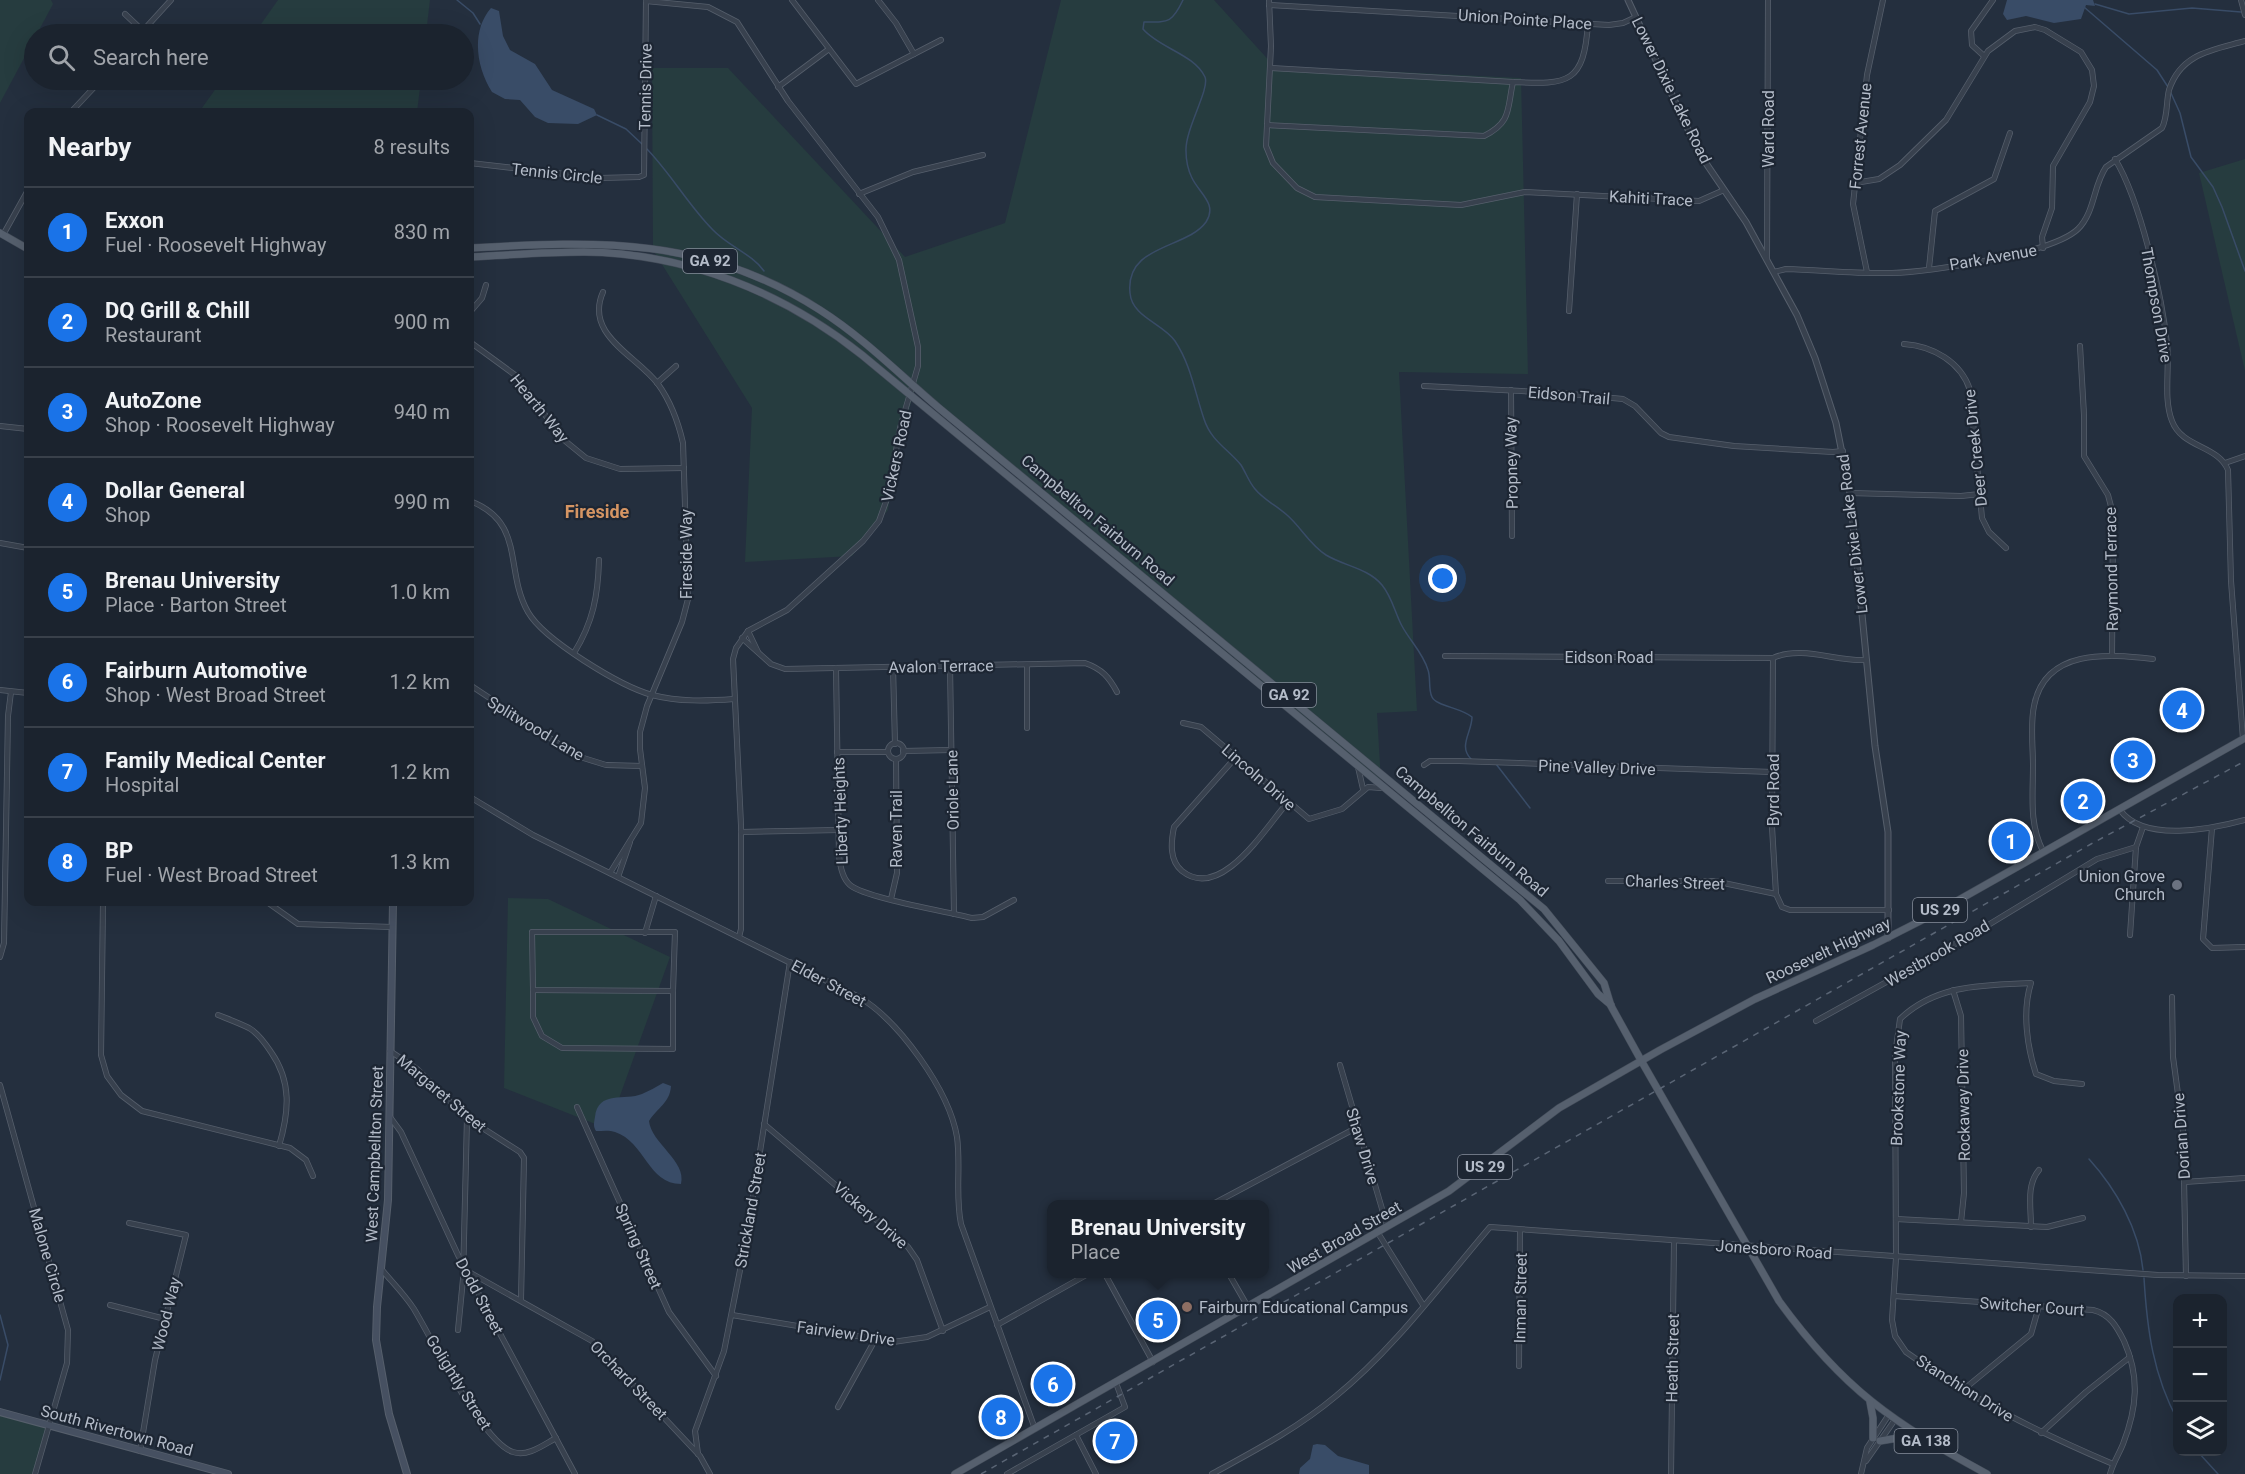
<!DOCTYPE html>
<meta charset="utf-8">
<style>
:root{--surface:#1b232e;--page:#242b36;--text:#f1f3f6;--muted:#a0a4aa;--line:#39404a;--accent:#1a73e8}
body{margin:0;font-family:Roboto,sans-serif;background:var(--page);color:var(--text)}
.controls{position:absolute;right:18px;bottom:18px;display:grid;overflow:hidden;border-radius:12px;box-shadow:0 6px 24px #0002}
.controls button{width:54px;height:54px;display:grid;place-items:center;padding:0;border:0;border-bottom:2px solid var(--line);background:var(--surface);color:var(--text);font:30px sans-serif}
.you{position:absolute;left:1443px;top:579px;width:21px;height:21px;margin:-15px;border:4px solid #fff;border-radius:50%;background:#1a73e8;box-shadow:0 0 0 9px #1a73e833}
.badge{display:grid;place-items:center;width:39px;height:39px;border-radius:50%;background:var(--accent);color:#fff;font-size:20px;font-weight:700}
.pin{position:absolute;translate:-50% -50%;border:3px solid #fff;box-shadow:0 2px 6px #0006}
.popup{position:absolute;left:1047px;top:1200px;width:222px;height:78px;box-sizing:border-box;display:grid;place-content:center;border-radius:12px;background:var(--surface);filter:drop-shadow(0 2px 4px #0005);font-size:20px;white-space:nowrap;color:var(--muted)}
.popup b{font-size:22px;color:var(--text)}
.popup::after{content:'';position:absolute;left:50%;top:100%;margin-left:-12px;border:12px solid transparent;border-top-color:var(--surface)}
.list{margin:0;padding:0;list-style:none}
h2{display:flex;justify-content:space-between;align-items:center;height:78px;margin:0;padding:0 24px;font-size:26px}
h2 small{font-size:20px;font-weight:400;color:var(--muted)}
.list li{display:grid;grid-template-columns:39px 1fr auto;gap:18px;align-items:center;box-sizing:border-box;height:90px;padding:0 24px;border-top:2px solid var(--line)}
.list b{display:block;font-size:22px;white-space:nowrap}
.list p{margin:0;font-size:20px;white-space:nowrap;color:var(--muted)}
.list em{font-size:20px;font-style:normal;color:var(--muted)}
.icon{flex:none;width:33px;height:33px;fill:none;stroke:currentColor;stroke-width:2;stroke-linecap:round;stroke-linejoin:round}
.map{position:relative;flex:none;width:2245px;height:1474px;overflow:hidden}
.search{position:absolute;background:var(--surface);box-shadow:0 6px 24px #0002;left:24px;top:24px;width:450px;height:66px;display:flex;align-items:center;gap:15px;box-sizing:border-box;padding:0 21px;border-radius:33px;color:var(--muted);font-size:22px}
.panel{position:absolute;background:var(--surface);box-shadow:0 6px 24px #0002;left:24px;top:108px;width:450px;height:798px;border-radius:12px}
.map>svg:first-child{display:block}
</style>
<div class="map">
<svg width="2245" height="1474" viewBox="0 0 2245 1474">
<rect width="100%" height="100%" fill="#242f3e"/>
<g fill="#263c3f">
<path d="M0 0H51L53 4 0 103Z"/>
<path d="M278 0H430L426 34H254Z"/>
<path d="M1061 0H1214L1274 66 1521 78 1528 374 1399 372 1417 711 1377 713 1381 782 915 388 895 461 888 510 852 556 745 562 752 408 653 250 652 68H728L905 257 1005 223Z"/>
<path d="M222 80H421L417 112H199Z"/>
<path d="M2245 159V371L2199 173Z"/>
<path d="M508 898 548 899 670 957 608 1129 504 1088Z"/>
<path d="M0 1411 49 1426 38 1474H0Z"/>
</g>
<g fill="#394c67">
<path d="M2007 0H2093L2095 6 2086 5 2081 19 2054 23 2026 16 2007 20 2003 14Z"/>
<path d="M491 8 499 11 503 36 510 50 535 64 552 90 594 109 597 115 578 124 548 123 535 117 520 100 505 99 492 92C476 67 471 31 491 8Z"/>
<path d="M663 1083 671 1086C670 1103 657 1108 649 1121 651 1143 687 1161 681 1184 648 1184 645 1142 615 1132 610 1130 602 1131 596 1131 593 1126 594 1123 595 1117 598 1090 625 1101 642 1094 649 1091 656 1087 663 1083Z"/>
<path d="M1317 1444 1325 1445 1338 1456 1369 1465V1474H1299L1300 1468 1310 1459 1313 1445Z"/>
</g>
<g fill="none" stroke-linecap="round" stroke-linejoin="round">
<g stroke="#394c67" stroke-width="1.5">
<path d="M457 0 473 13 480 24"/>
<path d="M1183 0C1172 23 1169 22 1144 22L1143 29C1159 48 1194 54 1205 77 1210 89 1185 129 1186 151 1186 160 1188 170 1192 178 1199 193 1218 204 1206 222 1187 249 1125 244 1130 293 1132 317 1162 323 1175 341 1191 365 1195 393 1204 419 1211 441 1228 449 1241 465 1246 473 1249 482 1255 489 1264 500 1277 506 1287 515 1301 527 1309 544 1326 555 1344 566 1368 568 1382 585 1392 597 1395 613 1402 626 1410 641 1423 653 1428 670 1431 678 1428 689 1432 697 1436 706 1462 708 1472 717 1472 732 1458 746 1471 759"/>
<path d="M2095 4 2129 14 2192 8 2241 12"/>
<path d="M2084 7 2157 70 2168 87"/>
<path d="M2170 91 2180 113 2191 157 2213 187 2222 207 2245 271"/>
<path d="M597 115 626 129 642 144"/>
<path d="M645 147C670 172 688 205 713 230 728 246 752 254 764 271"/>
<path d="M1496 764 1530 808"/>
<path d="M2089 1159C2116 1189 2139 1229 2143 1270"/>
<path d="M2144 1278C2147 1329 2153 1375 2178 1421"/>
<path d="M0 1315 8 1345 0 1380"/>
<path d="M2198 1452 2218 1474"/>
</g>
<defs>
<g id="minor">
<path d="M792 0 856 84 941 40"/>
<path d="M878 0 896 23 914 54"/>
<path d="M1269 0 1271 46 1266 146 1273 163 1297 188 1315 197 1461 205 1525 192 1699 201 1724 190"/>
<path d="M2241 0 2245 15"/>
<path d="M646 1 708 7 737 22 788 101 878 217 899 260 918 347V366L900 428 888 496 879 521 863 541 787 610 748 631 736 648 733 659 741 825V929L739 937"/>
<path d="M1269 5 1609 25 1623 23 1636 17"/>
<path d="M125 14 143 31"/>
<path d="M140 34 171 0"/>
<path d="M1984 56 1972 45 1971 31 1993 0"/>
<path d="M1271 68 1513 82"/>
<path d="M778 87 829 49"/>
<path d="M71 112 101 80"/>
<path d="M1267 125 1484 136C1512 122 1507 109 1513 82 1569 85 1584 83 1588 23"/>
<path d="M2115 159C2140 200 2162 295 2167 344 2170 368 2163 398 2172 421 2182 448 2218 445 2228 470L2231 581 2243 739"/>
<path d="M470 163 600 178 639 177 644 175 646 0"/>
<path d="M1855 183 1879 179 1900 165 1946 120 1988 51 2015 31 2035 27 2045 30 2081 52 2092 70 2094 86 2090 102 2053 166 2052 208 2042 237 2043 248"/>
<path d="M859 194 913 172 983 155"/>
<path d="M3 235 28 190"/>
<path d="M1767 259 1768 0"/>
<path d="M1929 268 1935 211 1994 179 2010 133"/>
<path d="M1774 272 1786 269C1821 270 1857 274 1892 273 1930 272 2052 254 2078 229 2095 212 2093 186 2106 167L2162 128C2168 116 2166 102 2169 90 2181 53 2213 50 2245 41"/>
<path d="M1867 272 1853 204 1867 75 1883 0"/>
<path d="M603 292C584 335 636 355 658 384 671 402 678 421 683 443L688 599 682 622 647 706 640 732V749L645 788 641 823 610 873"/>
<path d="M1569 311 1577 194"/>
<path d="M470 312 482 298 486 285"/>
<path d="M470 342 515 375 564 440 586 458 620 469 684 468"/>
<path d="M1904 344C1933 346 1961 362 1970 390L1982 518 1989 532 2006 548"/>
<path d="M2080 346 2084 415V456L2108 495 2113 514 2112 656"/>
<path d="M657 383 676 366"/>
<path d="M1424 386 1560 393 1623 399 1635 406 1661 433 1669 437 1734 446 1833 452 1843 451"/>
<path d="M1511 390 1512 536"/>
<path d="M0 426 28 429"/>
<path d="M2225 463 2245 456"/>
<path d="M1850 493 1961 496 1980 494"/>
<path d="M470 501C526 522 504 570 528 612 544 640 620 686 652 695 679 702 707 701 734 699"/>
<path d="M0 543 28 548"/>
<path d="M748 631 758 652"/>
<path d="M742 638 771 664 785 669 1085 663C1102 669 1109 677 1117 692"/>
<path d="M574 653C593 622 598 596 599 560"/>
<path d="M1445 656 1773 658"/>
<path d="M1866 660C1837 662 1802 645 1773 658L1772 827 1776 894 1782 907 1790 910H1889"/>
<path d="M1027 665V728"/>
<path d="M950 666 954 914"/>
<path d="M893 667 895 744"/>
<path d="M836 668 839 855C840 866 842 878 850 885 865 898 949 912 972 918L983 917 1014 900"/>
<path d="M470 685 577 756 606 765 642 766"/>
<path d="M0 690 28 693"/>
<path d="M1183 723 1201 727 1309 819 1342 809 1368 787 1381 788"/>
<circle cx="896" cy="751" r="8"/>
<path d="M903 751 951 750"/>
<path d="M837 752H888"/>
<path d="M1236 757 1174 827C1171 842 1169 860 1182 871 1221 902 1265 828 1288 802"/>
<path d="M1424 765 1430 761H1459L1772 772"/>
<path d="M1358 767 1363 789"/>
<path d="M470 797 533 835 859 997C899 1021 949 1090 957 1137 961 1166 955 1195 961 1224L1035 1429"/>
<path d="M2120 810C2144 843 2212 829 2245 820"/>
<path d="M2212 828 2203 939 2212 948 2245 947"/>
<path d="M741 832 839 830"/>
<path d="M2043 851C2029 824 2033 796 2033 766 2033 746 2030 725 2034 706 2045 648 2108 654 2153 659"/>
<path d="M618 877 630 842"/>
<path d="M1608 881H1714L1776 894"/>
<path d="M891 899 897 873 896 759"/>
<path d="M103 902 101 1055 107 1076 121 1095 142 1111 290 1148 306 1160 313 1176"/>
<path d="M267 902 298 924 392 927"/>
<path d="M532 932H675L673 991 533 990Z"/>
<path d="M645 933 656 896"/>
<path d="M2130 935 2136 847 2143 827"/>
<path d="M0 957 4 943 8 716 11 692"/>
<path d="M533 990V1017L542 1036 562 1048 673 1049V991"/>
<path d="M1953 990 1961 1016 1964 1193 1961 1222"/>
<path d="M2172 997 2173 1057 2183 1131 2186 1276"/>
<path d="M218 1015C228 1019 239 1023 249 1028 258 1033 265 1043 271 1052 292 1082 289 1112 279 1146"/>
<path d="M1816 1021 1975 933 2097 859 2136 847"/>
<path d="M390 1051 417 1069 467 1118 520 1152 524 1158 521 1300"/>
<path d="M1340 1065 1387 1226"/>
<path d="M2082 1084 2054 1081 2036 1074C2027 1047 2022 1011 2031 983 1985 985 1936 984 1900 1019L1895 1056 1896 1258 1892 1320 1895 1336 1906 1352C1971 1399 2040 1433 2113 1464"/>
<path d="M0 1085 68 1330 67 1363 35 1474"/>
<path d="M577 1107 669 1312 716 1376"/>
<path d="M390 1117 401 1132 458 1255 575 1474"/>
<path d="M764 1124 908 1247 917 1260 943 1331"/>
<path d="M2184 1182 2245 1178"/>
<path d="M1213 1204 1356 1128"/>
<path d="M1896 1219 2047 1227 2083 1218"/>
<path d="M129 1223 186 1235 155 1360 140 1451"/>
<path d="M2031 1227C2031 1207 2026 1185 2039 1170"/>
<path d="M1378 1233 1423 1305"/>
<path d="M382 1270C393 1283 405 1295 414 1309 432 1339 483 1443 513 1452 528 1457 543 1445 556 1438"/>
<path d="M467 1271 592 1341 700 1456 710 1474"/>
<path d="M1105 1274 1153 1362"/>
<path d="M1229 1274 1248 1307"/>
<path d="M1894 1296 2093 1310C2110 1314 2117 1327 2124 1341 2140 1377 2137 1408 2123 1444 2119 1454 2113 1463 2110 1474"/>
<path d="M110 1305 165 1319"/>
<path d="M732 1315 893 1342 927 1337 990 1307"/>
<path d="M997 1325 1088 1274"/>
<path d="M458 1330 463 1279 467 1118"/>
<path d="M1519 1366 1520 1230"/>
<path d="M1963 1390 2031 1334 2039 1306"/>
<path d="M838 1407 875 1340"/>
<path d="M2041 1433 2086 1392 2130 1357"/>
<path d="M1076 1435 1096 1474"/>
<path d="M698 1454 695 1431 724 1351 746 1240 790 962"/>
<path d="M1866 1461 1894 1421"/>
<path d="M1007 1474 1125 1407 1116 1383"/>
<path d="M1212 1474C1256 1450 1298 1428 1336 1396 1393 1350 1442 1283 1490 1227L2158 1275 2245 1276"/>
<path d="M1671 1474 1674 1241"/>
<path d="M1861 1474 1867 1448 1888 1416"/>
</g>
<path id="tertiary" d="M1628 0 1699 153 1746 222 1797 315 1815 358 1836 423 1850 493 1875 746 1888 832V938"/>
<g id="secondary">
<path d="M393 902 388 1200 377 1307 376 1340 389 1414 407 1474"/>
<path d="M0 1412 228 1474"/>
</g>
<g id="primary">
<path d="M0 233 28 249"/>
<path d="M470 248C599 241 705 236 820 310 864 338 900 375 939 408L1544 909 1604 983 1611 1006 1642 1062 1779 1301C1843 1389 1893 1423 1987 1474"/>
<path d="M470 257C507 255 546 252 584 252 686 253 783 292 862 355L1520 900 1559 941 1598 994 1611 1005"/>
<path d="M1870 1402 1873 1418V1438"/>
<path d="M1880 1441 1916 1435"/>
<path d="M955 1474 1449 1191 1559 1108 1660 1050 1755 999 1873 945 1934 914 2245 738"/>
</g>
</defs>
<use href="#minor" stroke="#565f6c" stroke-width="6"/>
<use href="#tertiary" stroke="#565f6c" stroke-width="7"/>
<use href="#secondary" stroke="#565f6c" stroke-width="8"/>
<use href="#primary" stroke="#414a57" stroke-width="8"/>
<use href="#minor" stroke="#38414e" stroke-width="4.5"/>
<use href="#tertiary" stroke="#38414e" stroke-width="5"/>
<use href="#secondary" stroke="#465061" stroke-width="6"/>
<use href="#primary" stroke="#56606e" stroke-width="7"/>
<path stroke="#5a6575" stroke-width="1.5" stroke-dasharray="6 6" stroke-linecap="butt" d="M981 1474 2091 844 2245 761"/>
</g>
<circle fill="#6b7280" stroke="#1d2633" stroke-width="2" cx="2177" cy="885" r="6"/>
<circle fill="#8d6e63" stroke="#1d2633" stroke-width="2" cx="1187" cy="1307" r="6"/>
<g text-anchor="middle" stroke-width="4.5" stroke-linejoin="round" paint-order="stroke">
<g fill="#1d2633" stroke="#878f9c" stroke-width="1.5">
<rect x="683" y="249" width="54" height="24" rx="4.5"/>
<rect x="1262" y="683" width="54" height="24" rx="4.5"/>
<rect x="1913" y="898" width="54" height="24" rx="4.5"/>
<rect x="1458" y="1155" width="54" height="24" rx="4.5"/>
<rect x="1894.5" y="1429" width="63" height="24" rx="4.5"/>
</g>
<g font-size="15" font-weight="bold" fill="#b4bcc9">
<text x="710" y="266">GA 92</text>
<text x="1289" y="700">GA 92</text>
<text x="1940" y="915">US 29</text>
<text x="1485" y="1172">US 29</text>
<text x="1926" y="1446">GA 138</text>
</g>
<g font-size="16" fill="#b4bcc9" stroke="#1d2633">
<text transform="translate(1525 19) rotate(4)" y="6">Union Pointe Place</text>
<text transform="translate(645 87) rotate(-89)" y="6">Tennis Drive</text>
<text transform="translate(1672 90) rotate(64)" y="6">Lower Dixie Lake Road</text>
<text transform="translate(1768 129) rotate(-90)" y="6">Ward Road</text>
<text transform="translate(1860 136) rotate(-84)" y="6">Forrest Avenue</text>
<text transform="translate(557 173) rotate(6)" y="6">Tennis Circle</text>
<text transform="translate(1651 198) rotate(3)" y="6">Kahiti Trace</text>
<text transform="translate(1993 257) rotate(-10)" y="6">Park Avenue</text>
<text transform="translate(2157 305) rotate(80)" y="6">Thompson Drive</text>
<text transform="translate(1569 395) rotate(5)" y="6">Eidson Trail</text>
<text transform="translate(540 408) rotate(51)" y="6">Hearth Way</text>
<text transform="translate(1975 448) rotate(-96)" y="6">Deer Creek Drive</text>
<text transform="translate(896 456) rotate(-78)" y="6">Vickers Road</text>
<text transform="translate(1511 463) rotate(-91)" y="6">Propney Way</text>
<text transform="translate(1098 520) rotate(40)" y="6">Campbellton Fairburn Road</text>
<text transform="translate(1852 534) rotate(-97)" y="6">Lower Dixie Lake Road</text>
<text transform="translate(686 554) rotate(-90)" y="6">Fireside Way</text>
<text transform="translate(2111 569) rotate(-91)" y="6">Raymond Terrace</text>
<text x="1609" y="663">Eidson Road</text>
<text transform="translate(941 666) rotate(-1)" y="6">Avalon Terrace</text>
<text transform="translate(536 728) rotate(31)" y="6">Splitwood Lane</text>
<text transform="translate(1597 767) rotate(2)" y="6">Pine Valley Drive</text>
<text transform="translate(1259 777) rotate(41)" y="6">Lincoln Drive</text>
<text transform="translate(952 790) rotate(-91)" y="6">Oriole Lane</text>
<text transform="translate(1773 790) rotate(-90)" y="6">Byrd Road</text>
<text transform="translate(840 811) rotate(-92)" y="6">Liberty Heights</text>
<text transform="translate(896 829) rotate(-90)" y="6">Raven Trail</text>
<text transform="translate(1472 831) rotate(40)" y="6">Campbellton Fairburn Road</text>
<text transform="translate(1675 882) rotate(2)" y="6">Charles Street</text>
<text transform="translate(1828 950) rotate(-25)" y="6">Roosevelt Highway</text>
<text transform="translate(1937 953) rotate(-30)" y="6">Westbrook Road</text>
<text transform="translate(829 983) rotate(28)" y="6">Elder Street</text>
<text transform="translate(1898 1088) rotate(-88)" y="6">Brookstone Way</text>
<text transform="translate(442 1093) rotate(40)" y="6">Margaret Street</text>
<text transform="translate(1963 1105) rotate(-91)" y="6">Rockaway Drive</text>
<text transform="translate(2181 1136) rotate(-94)" y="6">Dorian Drive</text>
<text transform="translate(1363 1146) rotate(73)" y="6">Shaw Drive</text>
<text transform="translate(374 1154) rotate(-88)" y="6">West Campbellton Street</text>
<text transform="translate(750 1210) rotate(-80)" y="6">Strickland Street</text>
<text transform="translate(871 1215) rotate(41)" y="6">Vickery Drive</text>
<text transform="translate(1344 1237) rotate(-30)" y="6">West Broad Street</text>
<text transform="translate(639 1246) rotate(66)" y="6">Spring Street</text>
<text transform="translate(1774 1249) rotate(4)" y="6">Jonesboro Road</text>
<text transform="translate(48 1255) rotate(74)" y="6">Malone Circle</text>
<text transform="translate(480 1296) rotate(62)" y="6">Dodd Street</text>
<text transform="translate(1520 1298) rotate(-89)" y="6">Inman Street</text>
<text transform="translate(2032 1306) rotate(4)" y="6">Switcher Court</text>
<text transform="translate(166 1314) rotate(-76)" y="6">Wood Way</text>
<text transform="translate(846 1333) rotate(8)" y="6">Fairview Drive</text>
<text transform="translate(1672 1358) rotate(-89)" y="6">Heath Street</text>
<text transform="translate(629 1380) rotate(46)" y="6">Orchard Street</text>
<text transform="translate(459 1382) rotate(58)" y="6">Golightly Street</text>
<text transform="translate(1965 1388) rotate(32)" y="6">Stanchion Drive</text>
<text transform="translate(117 1430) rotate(15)" y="6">South Rivertown Road</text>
</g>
<g font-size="16" fill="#b4bcc9" stroke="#1d2633" text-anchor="end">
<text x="2165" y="882">Union Grove<tspan x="2165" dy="18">Church</tspan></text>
<text x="1199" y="1313" text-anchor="start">Fairburn Educational Campus</text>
</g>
<g font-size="18" font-weight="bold" fill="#d59563" stroke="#1d2633">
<text x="597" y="518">Fireside</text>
</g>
</g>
</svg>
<div class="controls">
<button>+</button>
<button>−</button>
<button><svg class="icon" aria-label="layers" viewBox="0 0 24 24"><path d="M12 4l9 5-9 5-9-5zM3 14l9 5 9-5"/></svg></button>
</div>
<div class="you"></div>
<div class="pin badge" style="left:2011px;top:841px">1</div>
<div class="pin badge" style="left:2083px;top:801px">2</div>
<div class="pin badge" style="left:2133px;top:760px">3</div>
<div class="pin badge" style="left:2182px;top:710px">4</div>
<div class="pin badge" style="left:1158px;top:1320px">5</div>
<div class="popup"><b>Brenau University</b>Place</div>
<div class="pin badge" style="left:1053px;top:1384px">6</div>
<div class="pin badge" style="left:1115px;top:1441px">7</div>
<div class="pin badge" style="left:1001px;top:1417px">8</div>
<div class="search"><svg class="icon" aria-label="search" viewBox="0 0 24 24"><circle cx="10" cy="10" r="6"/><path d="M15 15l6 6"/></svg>Search here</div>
<section class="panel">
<h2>Nearby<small>8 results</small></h2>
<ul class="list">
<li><span class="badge">1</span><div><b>Exxon</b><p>Fuel · Roosevelt Highway</p></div><em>830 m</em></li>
<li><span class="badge">2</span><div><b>DQ Grill &amp; Chill</b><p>Restaurant</p></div><em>900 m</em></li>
<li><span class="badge">3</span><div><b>AutoZone</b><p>Shop · Roosevelt Highway</p></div><em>940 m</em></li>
<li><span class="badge">4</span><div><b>Dollar General</b><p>Shop</p></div><em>990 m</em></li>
<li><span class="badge">5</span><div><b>Brenau University</b><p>Place · Barton Street</p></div><em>1.0 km</em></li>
<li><span class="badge">6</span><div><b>Fairburn Automotive</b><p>Shop · West Broad Street</p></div><em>1.2 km</em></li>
<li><span class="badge">7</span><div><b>Family Medical Center</b><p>Hospital</p></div><em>1.2 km</em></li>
<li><span class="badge">8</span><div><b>BP</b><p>Fuel · West Broad Street</p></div><em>1.3 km</em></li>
</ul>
</section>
</div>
